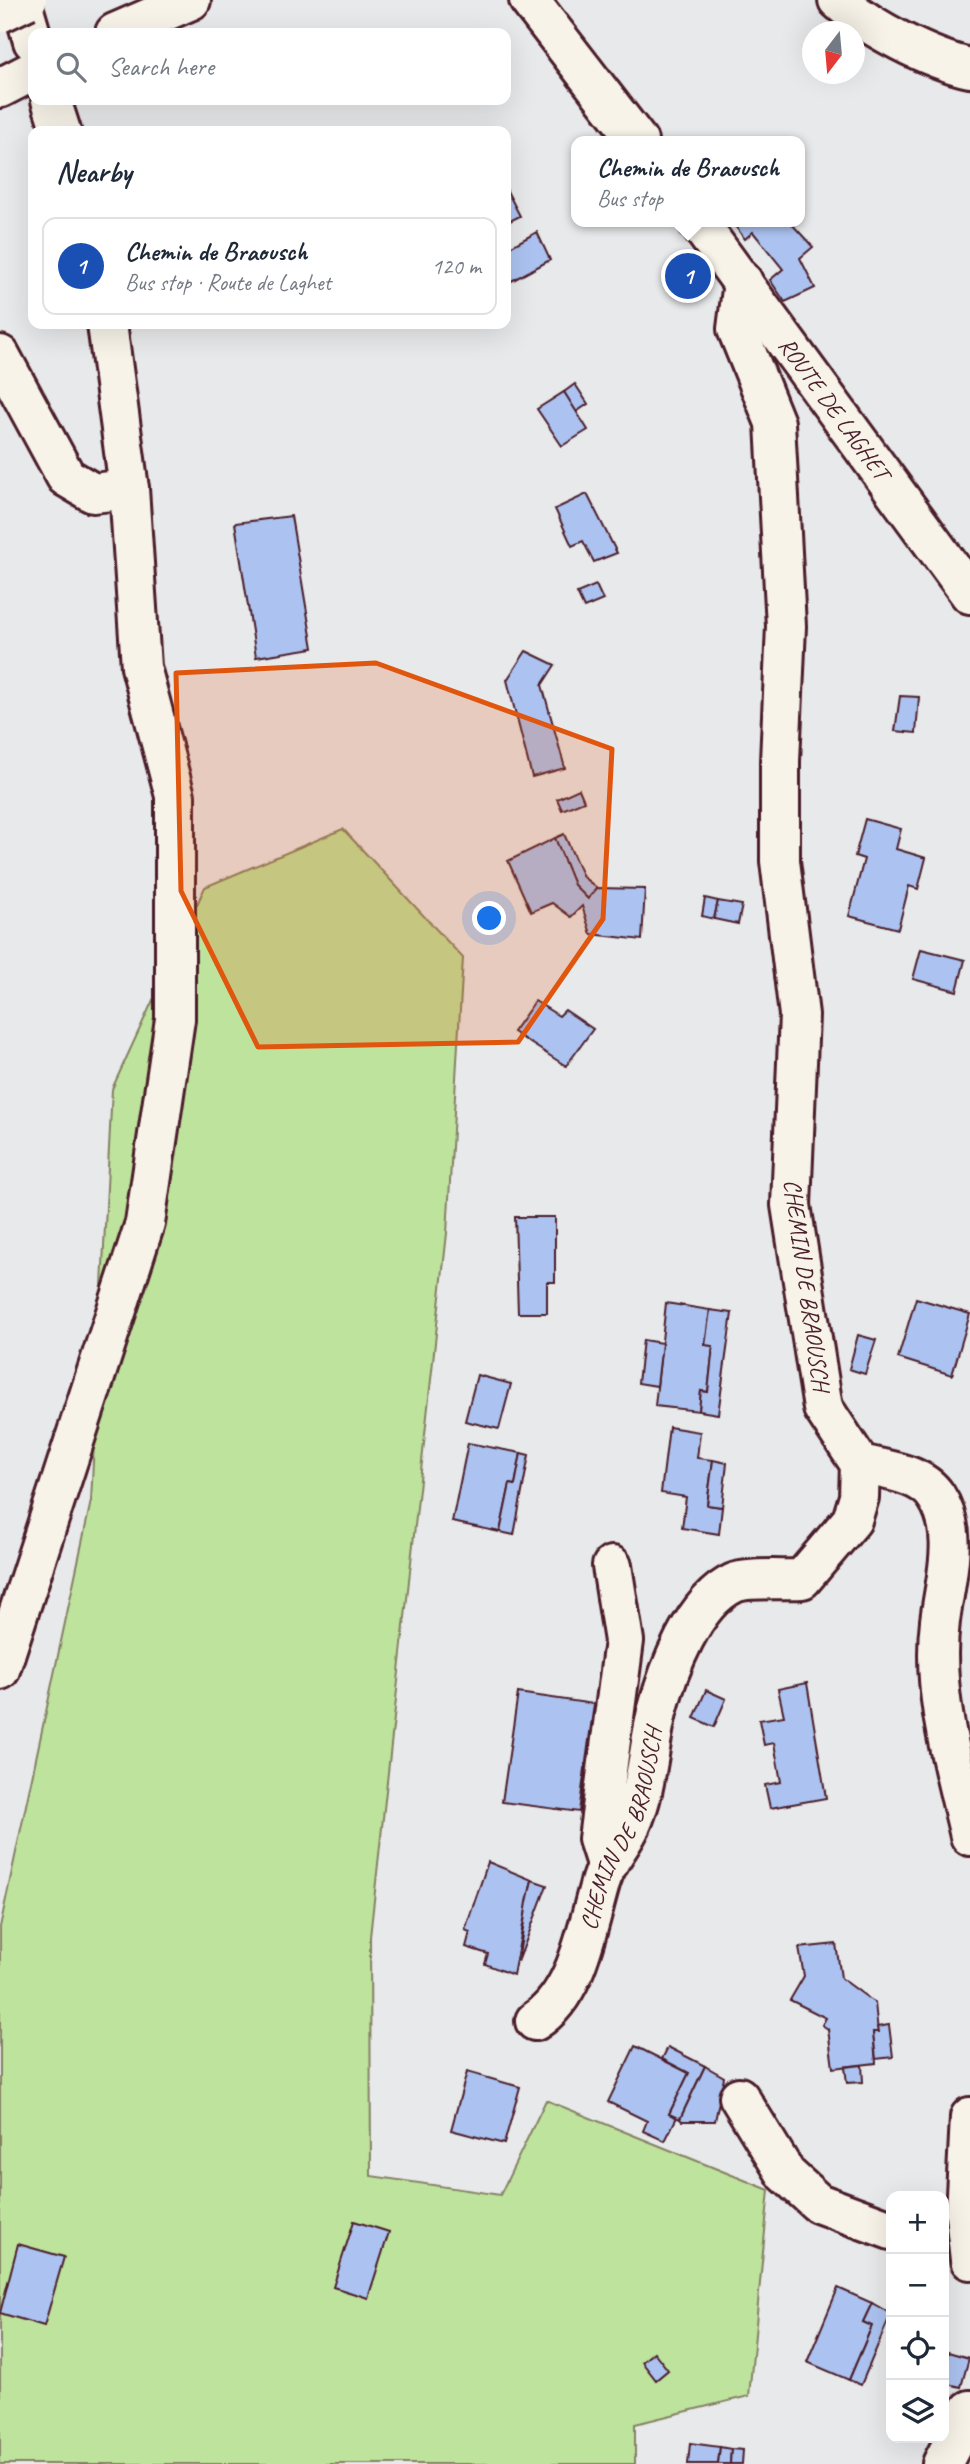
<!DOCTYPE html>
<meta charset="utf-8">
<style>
:root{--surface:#fff;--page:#f2f2f3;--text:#1f2937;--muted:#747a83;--line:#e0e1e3;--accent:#d1495b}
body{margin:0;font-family:Caveat,sans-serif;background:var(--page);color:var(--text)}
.controls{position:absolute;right:21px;bottom:21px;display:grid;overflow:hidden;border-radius:14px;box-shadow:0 7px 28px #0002}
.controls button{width:63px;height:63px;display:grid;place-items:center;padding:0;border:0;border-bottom:2px solid var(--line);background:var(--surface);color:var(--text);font:35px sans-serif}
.compass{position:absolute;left:802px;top:21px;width:63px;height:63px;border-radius:50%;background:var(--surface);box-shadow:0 7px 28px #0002;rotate:196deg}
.you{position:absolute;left:490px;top:919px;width:24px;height:24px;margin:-18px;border:5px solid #fff;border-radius:50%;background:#1a73e8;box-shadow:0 0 0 10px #1a73e833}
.badge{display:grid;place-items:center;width:46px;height:46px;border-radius:50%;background:var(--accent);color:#fff;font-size:23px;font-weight:700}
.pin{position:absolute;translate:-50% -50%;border:4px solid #fff;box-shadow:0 2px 7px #0006}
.popup{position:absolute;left:571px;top:136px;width:234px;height:91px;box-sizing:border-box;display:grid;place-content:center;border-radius:14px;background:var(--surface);filter:drop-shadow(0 2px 5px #0005);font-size:23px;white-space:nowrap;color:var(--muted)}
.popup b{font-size:26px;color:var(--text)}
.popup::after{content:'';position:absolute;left:50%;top:100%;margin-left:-14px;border:14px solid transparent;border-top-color:var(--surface)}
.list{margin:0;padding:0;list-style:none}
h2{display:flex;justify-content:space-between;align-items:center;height:91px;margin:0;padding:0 28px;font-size:30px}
h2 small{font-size:23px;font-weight:400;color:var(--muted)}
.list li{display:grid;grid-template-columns:46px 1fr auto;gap:21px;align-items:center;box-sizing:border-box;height:98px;margin:0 14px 14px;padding:0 14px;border:2px solid var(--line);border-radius:14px}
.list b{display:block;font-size:26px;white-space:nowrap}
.list p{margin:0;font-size:23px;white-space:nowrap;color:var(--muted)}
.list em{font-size:23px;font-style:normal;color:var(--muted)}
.icon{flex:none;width:38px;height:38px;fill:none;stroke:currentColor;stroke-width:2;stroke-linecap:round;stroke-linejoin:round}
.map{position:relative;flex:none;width:970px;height:2464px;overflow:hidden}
.search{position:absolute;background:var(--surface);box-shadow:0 7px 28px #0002;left:28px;top:28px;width:483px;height:77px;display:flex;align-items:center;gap:18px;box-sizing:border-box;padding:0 24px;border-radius:14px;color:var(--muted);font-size:26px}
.panel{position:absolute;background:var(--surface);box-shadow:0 7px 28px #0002;left:28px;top:126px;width:483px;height:203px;border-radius:14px}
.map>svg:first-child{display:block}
</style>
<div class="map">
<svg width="970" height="2464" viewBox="0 0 970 2464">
<rect width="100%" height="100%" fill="#e8e9ea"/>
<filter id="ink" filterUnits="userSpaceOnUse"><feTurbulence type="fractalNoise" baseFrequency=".0143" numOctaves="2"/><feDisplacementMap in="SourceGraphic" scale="14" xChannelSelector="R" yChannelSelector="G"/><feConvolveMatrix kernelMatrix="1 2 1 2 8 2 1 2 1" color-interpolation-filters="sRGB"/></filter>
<g filter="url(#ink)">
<path fill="#bee39d" stroke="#848164" stroke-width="2" d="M343 829 463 958 447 1233 370 1937 371 2176 500 2195 546 2100 769 2190 749 2396 635 2424V2464H0V1927L91 1501 112 1089 205 887Z"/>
<g fill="#acc3f1" stroke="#4a1f2b" stroke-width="2">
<path d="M506 189 520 216 506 223Z"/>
<path d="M732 222H790L813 247 800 258 815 288 785 302 770 280 783 269 753 232 745 239Z"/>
<path d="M537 232 550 260 506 284V249Z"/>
<path d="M575 384 588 404 576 412 564 392Z"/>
<path d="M564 392 588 430 562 446 537 409Z"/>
<path d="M587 494 617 553 594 562 583 541 572 546 555 509Z"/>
<path d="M291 516 313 648 256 657 235 523Z"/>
<path d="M596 585 603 600 584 608 577 593Z"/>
<path d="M526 651 555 665 542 685 565 768 532 777 507 680Z"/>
<path d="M900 696 919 697 916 733 895 731Z"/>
<path d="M579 789 584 801 562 810 557 799Z"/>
<path d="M865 819 901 829 896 849 926 858 918 889 909 886 898 929 849 916 864 859 855 856Z"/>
<path d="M564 834 583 877 597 888 588 899 574 885 555 838Z"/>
<path d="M555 838 574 885 588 899 597 888 645 889 642 940 591 934 582 906 571 917 552 903 531 912 508 861Z"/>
<path d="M705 898 718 901 714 919 702 916Z"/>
<path d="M718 901 742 905 738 924 714 919Z"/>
<path d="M921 949 965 960 957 991 913 979Z"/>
<path d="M535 1001 559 1016 565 1010 593 1029 566 1066 513 1032Z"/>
<path d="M515 1217H555V1282H547V1313H518Z"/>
<path d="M916 1298 970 1314 952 1375 898 1358Z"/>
<path d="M666 1303 710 1310 705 1345 713 1346 708 1392 701 1391 699 1411 655 1406Z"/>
<path d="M710 1310 732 1313 718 1414 699 1411 701 1391 708 1392 713 1346 705 1345Z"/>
<path d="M858 1335 876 1340 865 1374 849 1369Z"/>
<path d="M643 1340 662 1343 657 1386 638 1383Z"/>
<path d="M477 1375 511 1384 499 1429 465 1421Z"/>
<path d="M669 1427 700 1432 697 1458 713 1460 707 1505 722 1507 719 1534 682 1528 686 1497 661 1493Z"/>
<path d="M468 1443 521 1453 515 1485 510 1484 500 1532 452 1522Z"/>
<path d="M521 1453 529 1455 514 1535 500 1532 510 1484 515 1485Z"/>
<path d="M713 1460 727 1463 722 1507 707 1505Z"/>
<path d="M807 1683 826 1798 770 1808 765 1785 781 1782 774 1743 764 1745 759 1720 784 1716 778 1689Z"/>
<path d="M706 1690 726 1699 714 1727 694 1718Z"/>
<path d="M518 1693 594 1704 579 1812 502 1802Z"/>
<path d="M488 1862 532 1880 513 1975 485 1964 488 1954 466 1947 470 1932 465 1930Z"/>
<path d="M532 1880 547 1885 518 1962 527 1902Z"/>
<path d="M836 1944 841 1978 875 2003 878 2032H873L876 2063 833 2068 828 2029 822 2025 826 2018 790 2000 804 1976 799 1948Z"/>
<path d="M889 2025 893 2057 876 2059 873 2032H878L877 2027Z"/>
<path d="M635 2046 689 2073 669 2114 677 2117 665 2141 643 2131 647 2121 608 2102Z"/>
<path d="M668 2047 705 2066 680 2119 669 2114 689 2073 662 2059Z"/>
<path d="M862 2065 863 2082 847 2083 845 2067Z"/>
<path d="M705 2066 724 2077 715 2121H682L680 2119Z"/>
<path d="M467 2072 520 2087 504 2144 451 2130Z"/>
<path d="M354 2221 389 2232 368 2298 333 2287Z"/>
<path d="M18 2244 64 2257 44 2326 0 2313Z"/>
<path d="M838 2288 872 2303 863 2322 872 2326 849 2380 807 2362Z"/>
<path d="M872 2303 891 2314 861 2385 849 2380 872 2326 863 2322Z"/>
<path d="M654 2352 668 2370 656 2380 642 2362Z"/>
<path d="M948 2352 969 2358 961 2387 944 2383Z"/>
<path d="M690 2443 720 2447 718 2464H688Z"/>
<path d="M720 2447 731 2449 730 2464H718Z"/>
<path d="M731 2449 743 2450 742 2464H730Z"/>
</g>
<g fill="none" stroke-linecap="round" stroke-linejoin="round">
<defs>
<g id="minor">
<path d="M21 0 33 41"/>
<path d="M838 0C869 28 929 59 970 68"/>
<path d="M51 100 61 131"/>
<path d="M0 355 66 477 93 493 129 489"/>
<path d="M860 1464C884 1470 921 1473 936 1496 961 1534 945 1579 940 1621 931 1693 954 1766 970 1836"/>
<path d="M0 1670 145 1223 175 1019V796L141 667 129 489 107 324"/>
<path d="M606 1864 598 1839 624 1641 612 1566"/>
<path id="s1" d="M535 2021C578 1994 587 1926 601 1880 607 1859 622 1845 631 1825 647 1789 648 1749 657 1712 668 1670 693 1602 734 1583 747 1577 785 1580 802 1579L852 1520 859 1497 860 1464 823 1408 791 1205 799 1015 780 861V761L786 626 775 423 737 329 743 282"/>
<path d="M739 2097 786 2174 818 2203 891 2230"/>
<path d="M970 2117 965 2214 970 2260"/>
<path d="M942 2464 970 2410"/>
</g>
<g id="major">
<path d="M529 0 638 141"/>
<path id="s2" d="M698 222 970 594"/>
</g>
<g id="highway">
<path d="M115 33 191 0"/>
<path d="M0 88 33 71"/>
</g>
</defs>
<use href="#minor" stroke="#4a1f2b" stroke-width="44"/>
<use href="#major" stroke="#4a1f2b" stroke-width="44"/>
<use href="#highway" stroke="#4a1f2b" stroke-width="44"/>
<use href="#minor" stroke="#f7f3e8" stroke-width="38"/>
<use href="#major" stroke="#f7f3e8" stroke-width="38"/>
<use href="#highway" stroke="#f7f3e8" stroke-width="38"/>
<defs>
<path id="highway-bridge" d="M0 13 27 0"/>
</defs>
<use href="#highway-bridge" stroke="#4a1f2b" stroke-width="44" stroke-linecap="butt"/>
<use href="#highway-bridge" stroke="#f7f3e8" stroke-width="38"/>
</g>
</g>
<path fill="#e0560e" fill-opacity="0.2" stroke="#e0560e" stroke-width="5" stroke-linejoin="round" d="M376 663 612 749 603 919 518 1042 258 1047 181 891 176 673Z"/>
<g text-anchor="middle" stroke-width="5" stroke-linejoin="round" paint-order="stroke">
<g font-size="24" fill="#4a1f2b" stroke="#f7f3e8">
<text dy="8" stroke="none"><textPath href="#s2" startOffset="231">ROUTE DE LAGHET</textPath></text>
<text transform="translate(807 1285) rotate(82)" y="8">CHEMIN DE BRAOUSCH</text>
<text dy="8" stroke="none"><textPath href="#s1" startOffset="215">CHEMIN DE BRAOUSCH</textPath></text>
</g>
</g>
</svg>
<div class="controls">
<button>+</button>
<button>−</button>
<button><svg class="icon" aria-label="locate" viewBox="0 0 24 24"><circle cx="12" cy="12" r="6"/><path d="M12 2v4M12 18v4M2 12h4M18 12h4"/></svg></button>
<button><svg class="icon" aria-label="layers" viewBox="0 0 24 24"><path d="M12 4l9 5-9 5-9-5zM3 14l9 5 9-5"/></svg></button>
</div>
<svg class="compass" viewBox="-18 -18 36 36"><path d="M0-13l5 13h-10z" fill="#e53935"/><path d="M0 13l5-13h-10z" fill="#747a83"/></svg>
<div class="you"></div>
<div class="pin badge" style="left:688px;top:276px;background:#1a4fb4">1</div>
<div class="popup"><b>Chemin de Braousch</b>Bus stop</div>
<div class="search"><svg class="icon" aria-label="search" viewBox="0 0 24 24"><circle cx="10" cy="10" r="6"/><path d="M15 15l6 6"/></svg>Search here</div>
<section class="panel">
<h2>Nearby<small></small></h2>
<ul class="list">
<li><span class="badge" style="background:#1a4fb4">1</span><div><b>Chemin de Braousch</b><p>Bus stop · Route de Laghet</p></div><em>120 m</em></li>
</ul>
</section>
</div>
